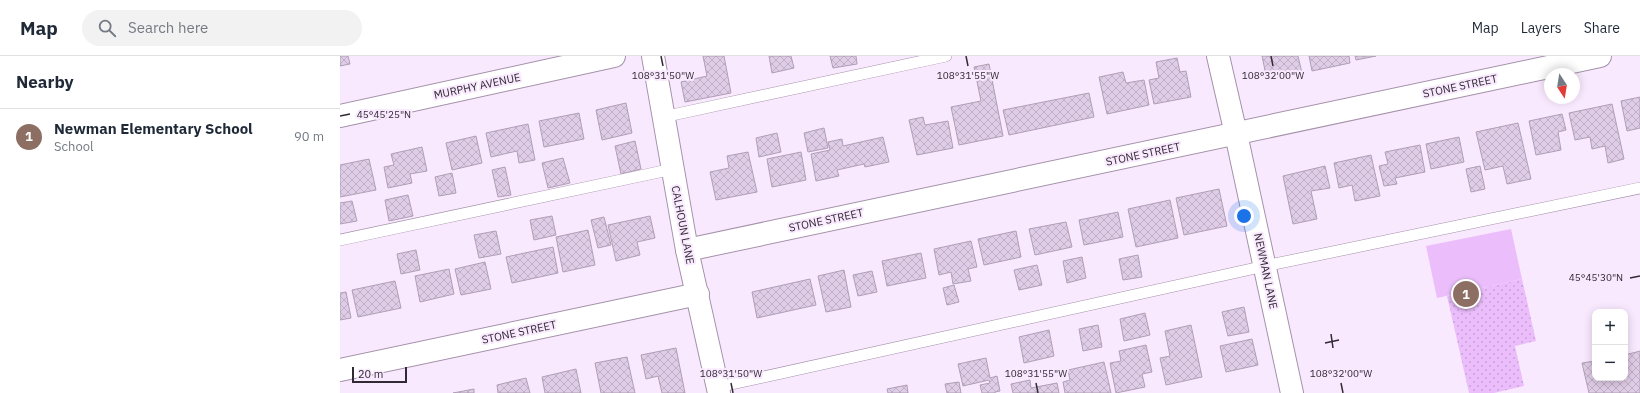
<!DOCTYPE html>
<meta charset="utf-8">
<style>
:root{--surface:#fff;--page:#f2f2f3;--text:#1f2937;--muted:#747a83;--line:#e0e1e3;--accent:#db2777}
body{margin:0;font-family:"IBM Plex Sans",sans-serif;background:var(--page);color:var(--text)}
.controls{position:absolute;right:12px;bottom:12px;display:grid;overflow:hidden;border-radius:8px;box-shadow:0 2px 10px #0003}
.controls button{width:36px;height:36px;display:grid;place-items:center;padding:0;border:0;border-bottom:1px solid var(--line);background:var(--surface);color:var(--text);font:20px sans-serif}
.compass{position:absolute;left:1204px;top:12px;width:36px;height:36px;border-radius:50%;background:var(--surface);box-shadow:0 2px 10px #0003;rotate:168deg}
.scale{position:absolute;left:12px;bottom:10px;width:55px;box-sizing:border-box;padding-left:4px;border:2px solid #312933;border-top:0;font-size:11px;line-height:14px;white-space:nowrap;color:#312933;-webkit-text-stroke:3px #f9e9fe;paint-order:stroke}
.you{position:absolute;left:904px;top:160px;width:14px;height:14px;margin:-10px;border:3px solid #fff;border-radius:50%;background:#1a73e8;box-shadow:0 0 0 6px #1a73e833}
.badge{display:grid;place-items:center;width:26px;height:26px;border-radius:50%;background:var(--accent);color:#fff;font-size:13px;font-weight:700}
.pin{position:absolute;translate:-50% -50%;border:2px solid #fff;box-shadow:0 1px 4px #0006}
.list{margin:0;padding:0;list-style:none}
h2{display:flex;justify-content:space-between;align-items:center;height:52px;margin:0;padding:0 16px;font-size:17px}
h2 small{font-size:13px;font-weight:400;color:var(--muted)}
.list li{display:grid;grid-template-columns:26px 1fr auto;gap:12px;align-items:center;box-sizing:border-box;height:56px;padding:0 16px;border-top:1px solid var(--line)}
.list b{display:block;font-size:15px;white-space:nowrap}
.list p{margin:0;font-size:13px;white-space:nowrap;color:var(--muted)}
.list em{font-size:13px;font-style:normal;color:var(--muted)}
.icon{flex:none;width:22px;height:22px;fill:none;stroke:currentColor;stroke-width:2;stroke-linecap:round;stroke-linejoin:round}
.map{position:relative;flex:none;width:1300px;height:337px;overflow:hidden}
header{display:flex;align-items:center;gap:24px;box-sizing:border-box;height:56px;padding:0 20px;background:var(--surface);border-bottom:1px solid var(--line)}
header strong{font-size:19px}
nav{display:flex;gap:22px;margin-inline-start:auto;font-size:14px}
.search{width:280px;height:36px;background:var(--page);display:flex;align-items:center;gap:10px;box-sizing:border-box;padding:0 14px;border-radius:22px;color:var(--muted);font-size:15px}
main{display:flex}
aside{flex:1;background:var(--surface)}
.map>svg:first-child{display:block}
</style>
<header>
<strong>Map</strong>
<div class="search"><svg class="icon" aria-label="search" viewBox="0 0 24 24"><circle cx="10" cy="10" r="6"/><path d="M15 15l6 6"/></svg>Search here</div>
<nav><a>Map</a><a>Layers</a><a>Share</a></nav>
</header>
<main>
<aside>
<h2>Nearby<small></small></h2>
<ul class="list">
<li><span class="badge" style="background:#8d6e63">1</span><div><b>Newman Elementary School</b><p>School</p></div><em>90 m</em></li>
</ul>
</aside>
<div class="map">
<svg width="1300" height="337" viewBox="0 0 1300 337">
<defs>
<pattern id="park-dots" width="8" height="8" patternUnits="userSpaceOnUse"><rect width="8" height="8" fill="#ebbefb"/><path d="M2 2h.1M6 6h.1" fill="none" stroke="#caa3d8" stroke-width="1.8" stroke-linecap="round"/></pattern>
<pattern id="building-cross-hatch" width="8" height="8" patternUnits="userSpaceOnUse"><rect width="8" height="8" fill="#dfcce6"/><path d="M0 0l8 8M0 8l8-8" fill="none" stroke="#c0afc6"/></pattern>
</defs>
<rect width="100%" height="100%" fill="#f9e9fe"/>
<path fill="url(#park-dots)" d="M1182 223 1196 285 1175 290 1184 330 1154 337H1129L1107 240Z"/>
<path fill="#ebbefb" d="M1171 173 1182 223 1097 242 1086 190Z"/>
<g fill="url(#building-cross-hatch)" stroke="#b09eb6">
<path d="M0 0H8L10 8 0 10Z"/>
<path d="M363 0H384L391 37 345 46 341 26 367 20Z"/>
<path d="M429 0H451L454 12 432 17Z"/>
<path d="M490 0H516L517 8 493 12Z"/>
<path d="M922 0H958L962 17 927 24Z"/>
<path d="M969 0H1009L1010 7 972 15Z"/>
<path d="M1015 0H1036L1016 4Z"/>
<path d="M837 2 840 16 846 15 851 41 814 48 809 24 819 22 816 6Z"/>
<path d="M649 8 663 80 619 89 611 51 641 45 634 11Z"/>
<path d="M783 16 786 27 804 24 809 49 767 58 759 21Z"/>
<path d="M749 37 754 61 669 79 663 54Z"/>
<path d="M1300 41V72L1287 75 1281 45Z"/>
<path d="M286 47 292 77 262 84 256 54Z"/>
<path d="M1272 48 1284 103 1268 107 1265 90 1252 93 1250 81 1235 84 1229 57Z"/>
<path d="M239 57 244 83 204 91 199 65Z"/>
<path d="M1222 58 1226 74 1218 76 1221 94 1196 99 1189 65Z"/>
<path d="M583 61 585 69 608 65 613 92 577 99 569 64Z"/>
<path d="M1178 67 1191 123 1167 128 1163 110 1145 114 1136 76Z"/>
<path d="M188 68 195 104 179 107 177 95 151 101 146 77Z"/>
<path d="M484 72 488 92 468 96 464 77Z"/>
<path d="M437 77 441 96 419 101 416 82Z"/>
<path d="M136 80 142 107 112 114 106 87Z"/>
<path d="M543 81 549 106 525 111 524 108 497 114 499 120 476 125 471 98 490 94 488 86 502 83 503 90Z"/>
<path d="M1119 81 1124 106 1091 113 1086 88Z"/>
<path d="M295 85 301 113 281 118 275 90Z"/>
<path d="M1080 89 1085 116 1055 122 1057 128 1044 130 1039 110 1048 108 1045 96Z"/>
<path d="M82 91 87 115 70 118 72 127 48 132 44 111 54 109 51 98Z"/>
<path d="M408 96 417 136 376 144 370 116 389 112 387 100Z"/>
<path d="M461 96 466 124 432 131 427 103Z"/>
<path d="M1031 99 1040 140 1015 145 1012 129 999 132 994 107Z"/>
<path d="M223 102 230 127 208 132 202 107Z"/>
<path d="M29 103 36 134 0 141V109Z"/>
<path d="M985 110 990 132 971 135 977 163 953 168 943 120Z"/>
<path d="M1140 110 1145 133 1131 136 1126 113Z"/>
<path d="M165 111 171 139 158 141 152 114Z"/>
<path d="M112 117 116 137 99 140 95 121Z"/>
<path d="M879 133 887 170 844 179 836 142Z"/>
<path d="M68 139 73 160 49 165 45 144Z"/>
<path d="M830 144 838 182 796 191 788 153Z"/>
<path d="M12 145 17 165 0 168V147Z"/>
<path d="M778 156 783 181 744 189 739 164Z"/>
<path d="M212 160 216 179 194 184 190 164Z"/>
<path d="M310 160 315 182 297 186 300 199 276 205 268 169Z"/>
<path d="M264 161 271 189 258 192 251 164Z"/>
<path d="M726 166 732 191 695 199 689 173Z"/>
<path d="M248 174 255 209 223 216 216 181Z"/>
<path d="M156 175 161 198 139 202 134 179Z"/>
<path d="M676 175 681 201 644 209 638 183Z"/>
<path d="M631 185 637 211 628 213 631 225 613 228 611 216 599 219 594 193Z"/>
<path d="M213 191 218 217 172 227 166 201Z"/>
<path d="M76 194 80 214 61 218 57 198Z"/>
<path d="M581 197 586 222 547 230 542 205Z"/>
<path d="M798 199 802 221 783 224 779 203Z"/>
<path d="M742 201 746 222 727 227 723 205Z"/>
<path d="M145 206 151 233 121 239 115 213Z"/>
<path d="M697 209 702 229 679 234 674 214Z"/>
<path d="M109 213 114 238 80 246 75 220Z"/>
<path d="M504 214 511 251 486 256 478 220Z"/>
<path d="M532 215 537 236 518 240 513 219Z"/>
<path d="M470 223 476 249 417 262 412 236Z"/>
<path d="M55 225 61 252 18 261 12 234Z"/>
<path d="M614 229 619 246 607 249 603 232Z"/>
<path d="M6 236 11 262 0 264V237Z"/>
<path d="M904 251 909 276 888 280 882 256Z"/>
<path d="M805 257 810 279 784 285 780 263Z"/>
<path d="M758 269 762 291 743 295 739 273Z"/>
<path d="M851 269 862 321 826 329 820 302 830 300 825 275Z"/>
<path d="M709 274 714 300 684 307 679 281Z"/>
<path d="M912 283 918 309 886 316 880 290Z"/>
<path d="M806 289 812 316 802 318 805 331 776 337 770 307 781 305 779 295Z"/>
<path d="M336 292 345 337H322L318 320 306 323 301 299Z"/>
<path d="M1300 295V337H1249L1242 307 1255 305V322H1285V299Z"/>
<path d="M287 301 295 337H261L255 307Z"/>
<path d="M646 302 650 322 657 320 660 335 655 336V337H642L640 329 650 327 649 324 623 330 618 308Z"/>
<path d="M764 306 771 337H725L723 326 730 324 728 314Z"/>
<path d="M236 313 241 337H205L202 321Z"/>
<path d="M186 322 190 337H158L157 329Z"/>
<path d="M690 324 691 332 717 327 719 337H673L671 328Z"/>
<path d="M619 326 621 337H607L605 328Z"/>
<path d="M567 329 568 337H548L547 333Z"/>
<path d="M134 333V337H113Z"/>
</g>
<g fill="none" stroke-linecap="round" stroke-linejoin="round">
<defs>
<g id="service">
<path d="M323 61 606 0"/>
<path d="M0 184 333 113"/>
<path d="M378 331 925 210 1300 132"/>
</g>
<g id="minor">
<path d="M878 0 896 78 952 337"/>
<path d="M0 60 274 0"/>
<path d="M347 194 1260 0"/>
<path d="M0 314 358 238"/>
</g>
<path id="tertiary" d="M313 0 347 194 379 337"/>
</defs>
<use href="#service" stroke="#a492aa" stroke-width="12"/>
<use href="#minor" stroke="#a492aa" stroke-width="24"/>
<use href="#tertiary" stroke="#a492aa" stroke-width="24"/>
<use href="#service" stroke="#fff" stroke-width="11"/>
<use href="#minor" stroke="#fff" stroke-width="22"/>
<use href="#tertiary" stroke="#fff" stroke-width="22"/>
</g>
<path fill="none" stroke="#312933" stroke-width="1.5" d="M321 0 323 10M626 0 628 10M931 0 933 10M0 60 10 58M1290 222 1300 220M991 278 993 292M985 287 999 284M391 327 393 337M696 327 698 337M1001 327 1003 337"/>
<g text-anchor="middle" stroke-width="4" stroke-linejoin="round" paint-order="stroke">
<g font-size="11" fill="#312933" stroke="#f9e9fe">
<text transform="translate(137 30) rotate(-12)" y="4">MURPHY AVENUE</text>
<text transform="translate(1120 30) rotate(-12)" y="4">STONE STREET</text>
<text transform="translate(803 98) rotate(-12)" y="4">STONE STREET</text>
<text transform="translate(486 164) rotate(-12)" y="4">STONE STREET</text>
<text transform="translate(343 169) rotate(79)" y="4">CALHOUN LANE</text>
<text transform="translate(926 215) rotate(78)" y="4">NEWMAN LANE</text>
<text transform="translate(179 276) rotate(-12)" y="4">STONE STREET</text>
</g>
</g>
<g font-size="10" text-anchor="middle" fill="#312933" stroke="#f9e9fe" stroke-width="4" stroke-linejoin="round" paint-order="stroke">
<text x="323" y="23">108°31'50"W</text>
<text x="628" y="23">108°31'55"W</text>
<text x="933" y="23">108°32'00"W</text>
<text x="44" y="62">45°45'25"N</text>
<text x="1256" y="225">45°45'30"N</text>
<text x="391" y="321">108°31'50"W</text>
<text x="696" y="321">108°31'55"W</text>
<text x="1001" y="321">108°32'00"W</text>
</g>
</svg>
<div class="controls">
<button>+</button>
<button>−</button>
</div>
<svg class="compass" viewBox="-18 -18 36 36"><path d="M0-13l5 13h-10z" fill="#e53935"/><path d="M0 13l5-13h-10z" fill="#747a83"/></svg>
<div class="scale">20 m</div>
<div class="you"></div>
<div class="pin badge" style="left:1126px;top:238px;background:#8d6e63">1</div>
</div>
</main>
